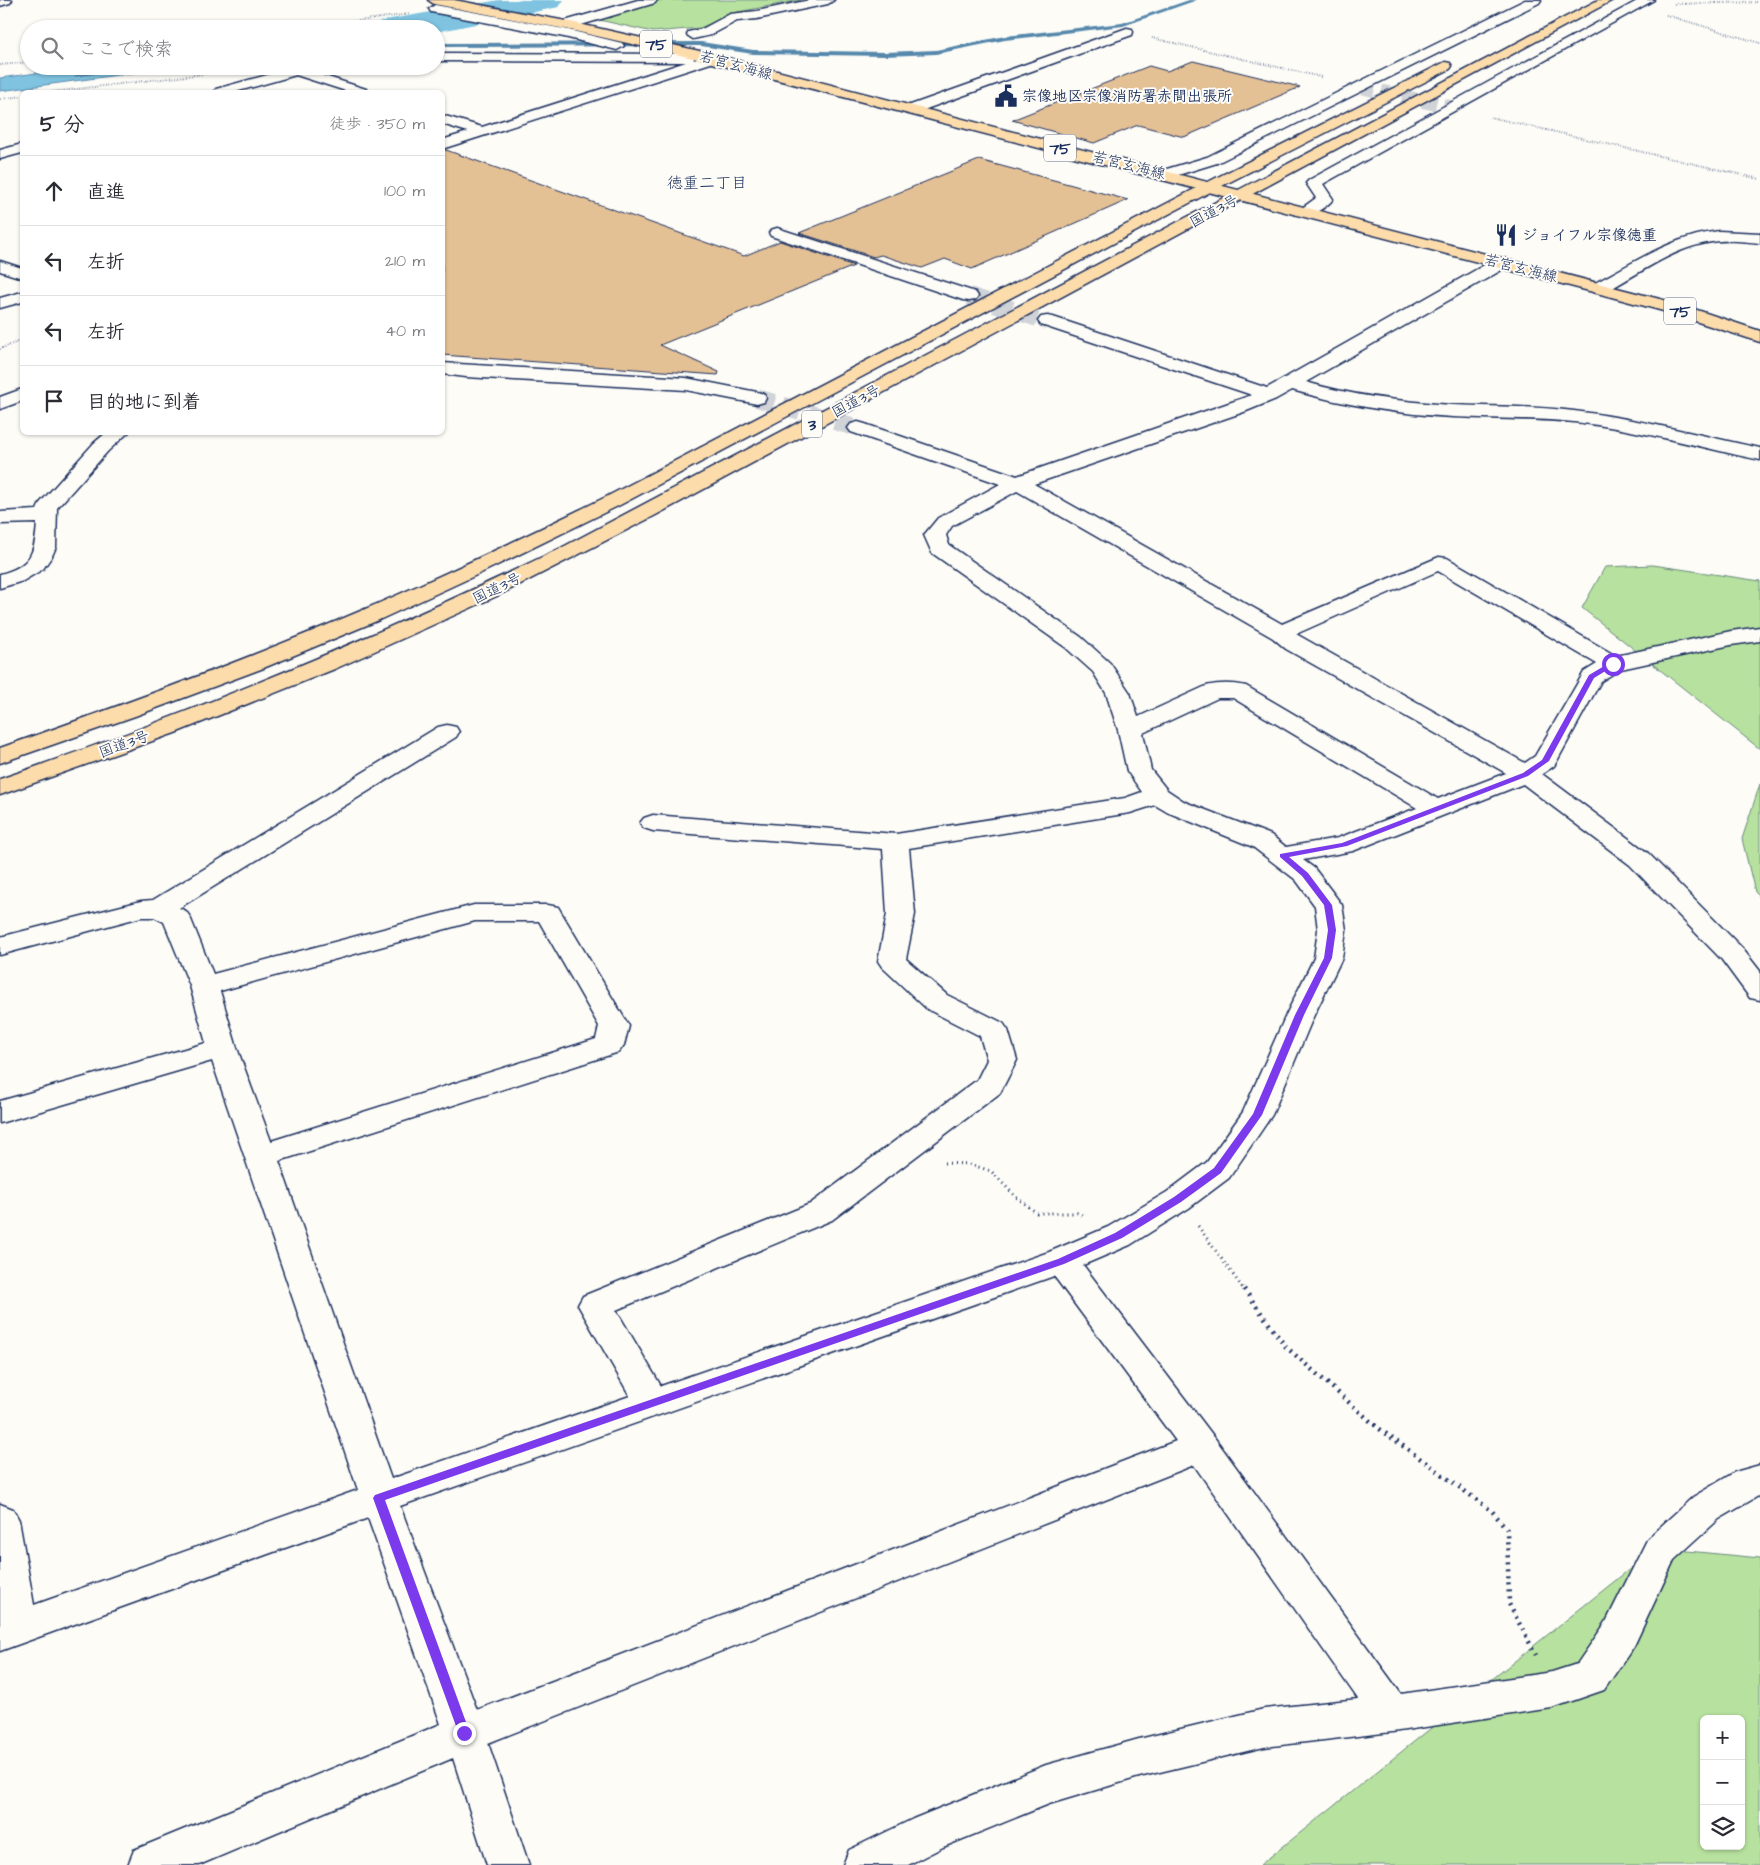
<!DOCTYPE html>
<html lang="ja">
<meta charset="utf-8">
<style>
:root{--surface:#fff;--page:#f7f7f7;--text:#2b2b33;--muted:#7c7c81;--line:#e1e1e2}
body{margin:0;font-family:"Architects Daughter","Klee One",sans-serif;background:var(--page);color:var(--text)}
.controls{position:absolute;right:15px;bottom:15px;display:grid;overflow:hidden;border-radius:8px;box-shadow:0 1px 4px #0004}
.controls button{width:45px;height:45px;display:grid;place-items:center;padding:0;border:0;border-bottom:1px solid var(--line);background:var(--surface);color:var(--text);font:25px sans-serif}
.stop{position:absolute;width:15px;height:15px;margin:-11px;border:4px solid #7c3aed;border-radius:50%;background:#fff}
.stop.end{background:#7c3aed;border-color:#fff;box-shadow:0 1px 5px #0008}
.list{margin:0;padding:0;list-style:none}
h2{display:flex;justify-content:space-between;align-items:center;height:65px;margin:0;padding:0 20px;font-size:21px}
h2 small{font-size:16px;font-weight:400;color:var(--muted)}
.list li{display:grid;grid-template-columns:32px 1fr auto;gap:15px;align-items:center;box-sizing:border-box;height:70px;padding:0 20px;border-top:1px solid var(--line)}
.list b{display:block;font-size:19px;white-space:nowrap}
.list em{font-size:16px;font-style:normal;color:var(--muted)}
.icon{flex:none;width:28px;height:28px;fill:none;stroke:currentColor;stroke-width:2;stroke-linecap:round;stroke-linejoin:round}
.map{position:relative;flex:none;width:1760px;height:1865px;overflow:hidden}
.search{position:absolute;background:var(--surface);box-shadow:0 1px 4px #0004;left:20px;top:20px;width:425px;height:55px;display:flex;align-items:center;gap:12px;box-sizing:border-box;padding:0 18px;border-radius:28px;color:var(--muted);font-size:19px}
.panel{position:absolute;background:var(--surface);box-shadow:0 1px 4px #0004;left:20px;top:90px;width:425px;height:345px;border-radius:8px}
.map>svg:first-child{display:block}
</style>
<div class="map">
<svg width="1760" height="1865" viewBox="0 0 1760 1865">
<rect width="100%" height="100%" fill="#fdfcf7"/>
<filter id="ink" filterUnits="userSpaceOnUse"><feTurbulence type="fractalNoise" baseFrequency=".02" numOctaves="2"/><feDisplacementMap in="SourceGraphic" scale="10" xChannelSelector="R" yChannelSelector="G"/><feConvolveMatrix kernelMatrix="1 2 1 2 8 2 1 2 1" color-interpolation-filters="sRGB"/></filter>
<g filter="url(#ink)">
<g fill="#b7e19e" stroke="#69887e" fill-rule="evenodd">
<path d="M662 0H801L738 12 700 28 653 32 595 19Z"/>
<path d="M1653 565 1760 581V749L1582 608 1605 567Z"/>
<path d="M1760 784V897L1755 892 1742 839Z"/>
<path d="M1656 1548 1760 1558V1865H1260ZM1704 1719H1741V1846H1704Z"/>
</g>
<path fill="#7fc3e0" stroke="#5788ac" d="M88 66H185L0 91V78Z"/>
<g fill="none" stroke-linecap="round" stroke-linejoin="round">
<path stroke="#436a92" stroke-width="1" d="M75 66 72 73 75 76 147 66"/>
<path fill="#5788ac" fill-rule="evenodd" d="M1189 0H1197L1123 26 1005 40 936 54 885 56 753 54 701 46 436 47V43L701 42 753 50 885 52 936 50 1005 36 1122 23Z"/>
<path fill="#7fc3e0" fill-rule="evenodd" d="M499 0H564L559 7 436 32V29H375L379 22 391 19Z"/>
</g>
<g fill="#e4c095" stroke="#1b2f5e">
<path d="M1193 61 1300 87 1184 137 1138 125 1094 143 1012 120 1149 66 1167 71Z"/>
<path d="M446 150 744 256 780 241 854 266 660 345 719 372 718 375 442 355V151Z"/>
<path d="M979 160 1128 200 972 269 945 259 922 268 881 255 874 257 799 233Z"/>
</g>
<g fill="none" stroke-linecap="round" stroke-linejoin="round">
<path stroke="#d0d3d8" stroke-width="14" stroke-dasharray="14 7" stroke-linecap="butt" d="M1361 87 1450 107"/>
<g stroke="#d0d3d8" stroke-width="18" stroke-dasharray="18 9" stroke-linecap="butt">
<path d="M969 296 1047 321"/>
<path d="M757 398 858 428"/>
</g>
<defs>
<g id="street">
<path d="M638 0H657L655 3 571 28H561L560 25 561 22Z"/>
<path d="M810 0H834L828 4 757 19 737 21 711 35 693 39 687 35 688 32 702 29 730 14 757 11Z"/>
<path d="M1525 0H1541L1539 3 1217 163 1165 179 1160 177 1157 174 1160 171 1207 157Z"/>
<path d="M1639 0H1654L1323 184 1333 199C1326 208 1311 217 1300 214L1298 211 1316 198 1306 183 1309 180Z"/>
<path d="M435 5 564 29 622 43 624 46 617 50 564 37 431 12 429 9Z"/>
<path d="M1127 28 1132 29 1133 32 1132 35 915 113H905L903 110 905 107Z"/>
<path d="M436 53 688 54 693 55 694 60 712 54 719 58 717 61 442 149V140L468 132 442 124V115L482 127 686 62 436 61Z"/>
<path d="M296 67 366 89 368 92H349L296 75 235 92H214L216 89Z"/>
<path d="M22 144V153L0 159V150Z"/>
<path d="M777 228 975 292 978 296 975 300 969 301 963 300 771 236 769 233 771 230Z"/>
<path d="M1719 231 1760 233V243C1742 241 1724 239 1706 243 1670 250 1637 275 1605 292H1593L1590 288 1593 284C1634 263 1672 236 1719 231Z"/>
<path d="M1501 258 1507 259 1509 263 1507 267 1306 382C1353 396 1403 402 1452 405 1493 407 1533 406 1574 411 1636 418 1698 435 1760 448V460C1698 447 1637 429 1574 422 1534 418 1493 419 1453 417 1398 414 1344 405 1292 390L1276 399 1244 412 1034 484 1282 624 1439 557 1447 558 1616 656 1731 631 1760 627V641L1731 645 1621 669 1601 681 1557 761 1554 766 1542 774 1648 853 1742 948 1760 971V1000L1750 998 1722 960 1630 865 1523 784 1353 851 1303 860 1314 868 1342 905 1346 930 1342 958 1314 1015 1272 1115 1229 1178 1189 1208 1130 1245 1083 1265 1214 1437 1401 1694 1552 1672 1577 1664 1606 1622 1648 1538 1693 1497 1735 1472 1760 1465V1495L1719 1519 1674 1560 1634 1646 1604 1690 1552 1708 1392 1732 1264 1747 1139 1777 1049 1804 943 1847 908 1865H843L849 1850 913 1819 1046 1765 1139 1739 1264 1709 1358 1699 1194 1465 488 1743 529 1865H487L453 1758 199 1865H128L134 1850 441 1724 368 1518 0 1651V1504L13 1509 19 1520 34 1605 358 1490 212 1061 0 1123V1101L206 1043 190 986 164 922 154 917H141L0 955V937L141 901 153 900 438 727 447 725 456 727 459 732 456 737 179 908 186 911 190 917 213 974 474 905H548L558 907 629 1026 624 1045 619 1052 279 1161 391 1479 630 1396 578 1305 583 1296 810 1204 977 1080 987 1060 980 1036 927 1009 882 967 878 961 887 914 883 849 653 831 644 828 640 823 644 818 653 815 896 834 1125 798 1142 792 1127 771 1118 730 1106 693 1093 672 1065 647 932 553 924 535 938 518 1000 484 851 432 848 428 851 424 858 422 865 424 1017 476 1252 395 1041 325 1038 321 1041 317 1047 316 1053 317 1267 388 1495 259ZM1017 491 1273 638 1286 649 1506 773 1438 799 1246 686C1233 683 1219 683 1206 686L1138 717 1130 693 1110 663 1081 637 949 545 946 535 952 526ZM1438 571 1597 664 1584 672 1535 756 1525 763 1296 634ZM1218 698H1233L1417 808 1338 838 1286 847 1271 835 1185 802 1167 790 1151 770 1143 733ZM1155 805 1167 812 1253 847 1296 880 1315 906 1318 930 1314 958 1286 1015 1243 1112 1207 1162 1167 1192 1108 1227 1049 1252 661 1386 616 1310 832 1220 1000 1093 1017 1060 1008 1030 1003 1023 947 995 906 959 915 914 909 848 1130 813ZM475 921H539L599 1026 596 1039 271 1141 237 1048 220 991ZM1054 1276 1176 1441 477 1710 400 1506Z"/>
<path d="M0 261 22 268V278L0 271Z"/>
<path d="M22 292V302L0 308V298Z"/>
<path d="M442 363 686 378 757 392 764 394 766 398 764 402 757 404 686 390 466 377 442 374Z"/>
<path d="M22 389V401L0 409V397Z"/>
<path d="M107 432H129L108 451 57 508 56 547 52 556 43 569 23 581 0 588V574C31 566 35 553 37 523L0 524V512L37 510 40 503 94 443Z"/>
</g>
<path id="secondary" d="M0 0H12L10 3 0 6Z"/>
<path id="primary" d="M428 0H454L566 21 704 52 1679 304 1760 331V342L1667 312 1593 292 697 59 566 29 434 4Z"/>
<g id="highway">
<path d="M1598 0H1613L654 516 497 596 337 668 175 733 0 795V779C192 714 378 636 561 548Z"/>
<path d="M1445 62 1450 63 1452 66 1450 69 1216 189 620 505 483 572 379 620 261 669 135 716 0 763V748C122 705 244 661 363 610 445 575 526 536 606 497L1206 183Z"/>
</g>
</defs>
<use href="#street" stroke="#1b2f5e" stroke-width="3"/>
<use href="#secondary" stroke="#1b2f5e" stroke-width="3"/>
<use href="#primary" stroke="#1b2f5e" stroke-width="3"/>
<use href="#highway" stroke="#1b2f5e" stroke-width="3"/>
<g stroke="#1b2f5e" stroke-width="2" stroke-dasharray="0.5 2" stroke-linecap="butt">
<path d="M1674 4 1760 2"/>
<path d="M1666 15 1760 43"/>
<path d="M299 29 410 14"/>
<path d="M1152 38 1321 77"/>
<path d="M0 65 29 62"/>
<path d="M52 92 203 74"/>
<path d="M0 99 22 96"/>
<path d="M1490 117 1760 179"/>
<path d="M0 349 22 340"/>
</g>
<g stroke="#1b2f5e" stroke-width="3" stroke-dasharray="1 4" stroke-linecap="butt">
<path d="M944 1163 969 1164 991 1171 1016 1197 1037 1213H1077L1082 1215"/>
<path d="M1198 1226 1244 1290"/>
</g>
<path stroke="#1b2f5e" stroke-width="4.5" stroke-dasharray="2 5" stroke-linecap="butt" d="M1244 1289 1285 1346 1377 1427 1492 1511 1507 1529 1509 1604 1536 1655"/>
<use href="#street" fill="#fdfcf7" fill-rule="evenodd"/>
<use href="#secondary" fill="#fdfcf7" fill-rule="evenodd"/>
<use href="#primary" fill="#fddcac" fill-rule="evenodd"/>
<use href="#highway" fill="#fddcac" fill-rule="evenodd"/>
</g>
</g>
<path fill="#7c3aed" d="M1611 662 1617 664 1594 678 1549 761 1528 776 1347 846 1289 857 1308 873 1332 905 1336 930 1332 958 1304 1015 1262 1115 1221 1173 1181 1202 1122 1238 1064 1264 385 1500 470 1733 469 1737 464 1738 460 1737 373 1498 375 1495 1058 1259 1115 1233 1174 1197 1214 1168 1253 1114 1295 1015 1324 958 1328 930 1324 905 1302 876 1280 857V854L1342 843 1523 773 1542 760 1589 675Z"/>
<defs>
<symbol id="civic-bare" viewBox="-9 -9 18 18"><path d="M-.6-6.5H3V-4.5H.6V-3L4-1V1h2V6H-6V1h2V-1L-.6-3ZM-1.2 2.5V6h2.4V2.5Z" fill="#1b2f5e" stroke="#fdfcf7" stroke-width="2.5" paint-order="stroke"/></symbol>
<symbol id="restaurant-bare" viewBox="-9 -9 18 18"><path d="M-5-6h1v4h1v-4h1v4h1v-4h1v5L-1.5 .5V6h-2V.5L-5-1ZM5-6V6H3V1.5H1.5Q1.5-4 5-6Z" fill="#1b2f5e" stroke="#fdfcf7" stroke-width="2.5" paint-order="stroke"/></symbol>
</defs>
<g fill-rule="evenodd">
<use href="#civic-bare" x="990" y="80" width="32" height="32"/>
<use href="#restaurant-bare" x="1490" y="219" width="32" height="32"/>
</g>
<g text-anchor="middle" stroke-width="4" stroke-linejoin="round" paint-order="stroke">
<g font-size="15" fill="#1b2f5e" stroke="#fdfcf7">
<text transform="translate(736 65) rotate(15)" y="5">若宮玄海線</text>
<text transform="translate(1129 165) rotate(14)" y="5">若宮玄海線</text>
<text transform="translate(1214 211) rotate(-28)" y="5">国道3号</text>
<text transform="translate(1521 268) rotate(14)" y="5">若宮玄海線</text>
<text transform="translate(856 401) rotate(-28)" y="5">国道3号</text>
<text transform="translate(497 588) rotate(-26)" y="5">国道3号</text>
<text transform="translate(124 744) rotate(-20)" y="5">国道3号</text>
</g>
<g font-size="15" font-weight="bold" fill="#1b2f5e" stroke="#fdfcf7" text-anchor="start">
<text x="1022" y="101">宗像地区宗像消防署赤間出張所</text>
<text x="1522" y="240">ジョイフル宗像徳重</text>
</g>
<g fill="#fdfcf7" stroke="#5f6c8c" stroke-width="1">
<rect x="640" y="30.5" width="32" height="27" rx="4"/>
<rect x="1044" y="134.5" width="32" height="27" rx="4"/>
<rect x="1664" y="297.5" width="32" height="27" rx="4"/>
<rect x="802" y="410.5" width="20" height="27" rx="4"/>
</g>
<g font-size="16" font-weight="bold" fill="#1b2f5e">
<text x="656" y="50">75</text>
<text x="1060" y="154">75</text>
<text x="1680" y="317">75</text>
<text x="812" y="430">3</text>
</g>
<g font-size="16" fill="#1b2f5e" stroke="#fdfcf7">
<text x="707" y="188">徳重二丁目</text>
</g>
</g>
</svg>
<div class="controls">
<button>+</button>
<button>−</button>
<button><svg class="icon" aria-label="layers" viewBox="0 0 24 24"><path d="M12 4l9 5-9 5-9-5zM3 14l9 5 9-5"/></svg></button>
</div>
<div class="stop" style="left:1613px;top:664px"></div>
<div class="stop end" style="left:464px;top:1733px"></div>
<div class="search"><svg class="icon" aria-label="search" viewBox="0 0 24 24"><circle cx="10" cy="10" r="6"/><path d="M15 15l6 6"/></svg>ここで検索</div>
<section class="panel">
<h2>5 分<small>徒歩 · 350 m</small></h2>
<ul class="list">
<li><svg class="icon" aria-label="ahead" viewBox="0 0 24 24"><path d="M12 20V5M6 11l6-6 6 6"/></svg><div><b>直進</b></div><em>100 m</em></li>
<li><svg class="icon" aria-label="left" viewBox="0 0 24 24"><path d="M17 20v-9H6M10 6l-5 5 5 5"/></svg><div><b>左折</b></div><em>210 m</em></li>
<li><svg class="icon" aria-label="left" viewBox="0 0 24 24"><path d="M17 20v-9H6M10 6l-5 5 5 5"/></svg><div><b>左折</b></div><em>40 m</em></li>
<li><svg class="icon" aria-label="arrive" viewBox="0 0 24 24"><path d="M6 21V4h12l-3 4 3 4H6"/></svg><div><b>目的地に到着</b></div></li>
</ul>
</section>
</div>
